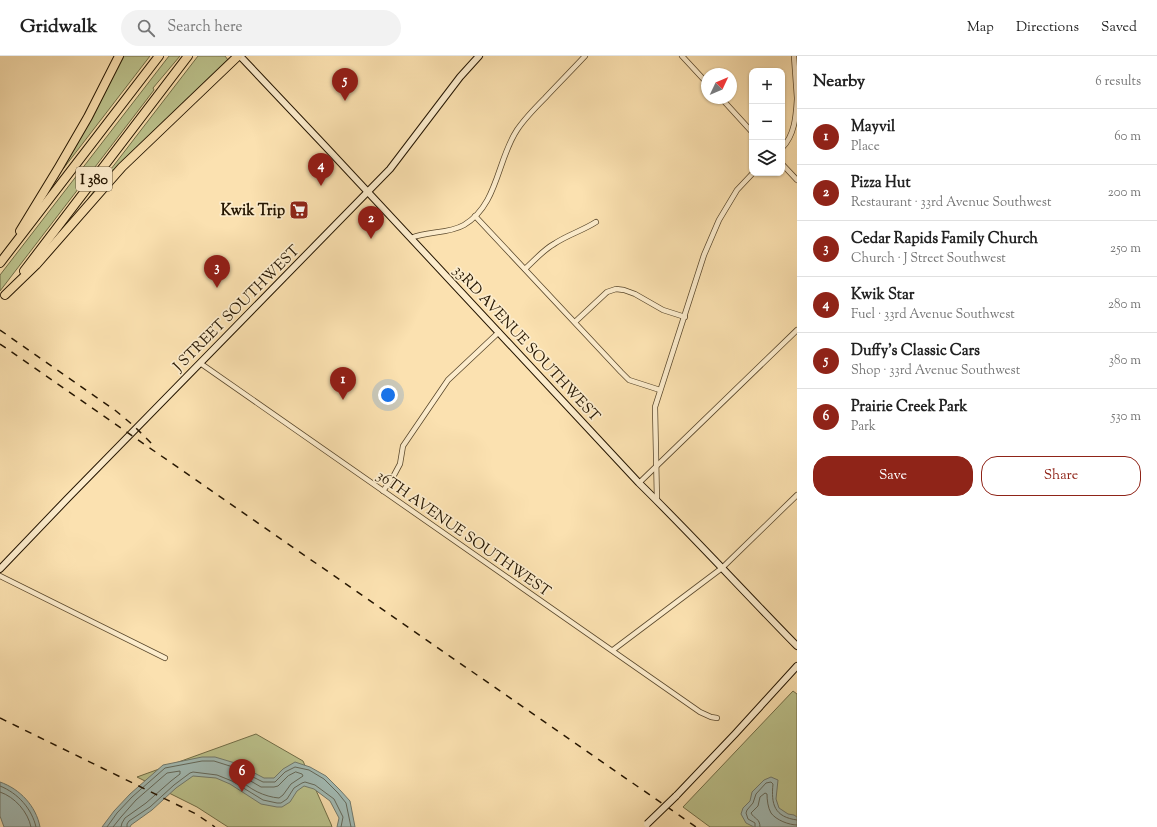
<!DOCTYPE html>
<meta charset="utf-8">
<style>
:root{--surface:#fff;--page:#f2f2f2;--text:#222;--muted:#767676;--line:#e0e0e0;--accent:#8f2418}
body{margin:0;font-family:"Sorts Mill Goudy",serif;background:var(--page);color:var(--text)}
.controls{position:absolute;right:12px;top:12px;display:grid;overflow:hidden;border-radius:8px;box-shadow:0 1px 3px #0004}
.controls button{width:36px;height:36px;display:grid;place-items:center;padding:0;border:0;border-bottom:1px solid var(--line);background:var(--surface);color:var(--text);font:20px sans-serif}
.compass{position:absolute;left:701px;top:12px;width:36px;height:36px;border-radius:50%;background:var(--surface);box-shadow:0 1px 3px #0004;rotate:46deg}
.you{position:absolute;left:388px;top:339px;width:14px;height:14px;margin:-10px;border:3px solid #fff;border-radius:50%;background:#1a73e8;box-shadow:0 0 0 6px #1a73e833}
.badge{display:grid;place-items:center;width:26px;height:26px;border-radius:50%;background:var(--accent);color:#fff;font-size:13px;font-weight:700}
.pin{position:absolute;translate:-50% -33px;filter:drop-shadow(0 1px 2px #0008)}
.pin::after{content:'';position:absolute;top:21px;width:14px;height:12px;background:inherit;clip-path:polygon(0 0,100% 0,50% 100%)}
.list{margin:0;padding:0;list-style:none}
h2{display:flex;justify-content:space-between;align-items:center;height:52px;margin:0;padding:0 16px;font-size:17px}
h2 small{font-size:13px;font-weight:400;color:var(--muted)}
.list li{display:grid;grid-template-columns:26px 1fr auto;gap:12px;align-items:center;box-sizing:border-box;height:56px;padding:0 16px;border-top:1px solid var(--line)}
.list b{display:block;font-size:15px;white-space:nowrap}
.list p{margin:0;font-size:13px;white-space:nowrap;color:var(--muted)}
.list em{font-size:13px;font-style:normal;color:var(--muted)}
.actions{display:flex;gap:8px;padding:12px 16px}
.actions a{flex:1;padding:9px 0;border:1px solid var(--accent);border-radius:16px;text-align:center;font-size:14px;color:var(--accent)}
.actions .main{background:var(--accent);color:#fff}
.icon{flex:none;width:22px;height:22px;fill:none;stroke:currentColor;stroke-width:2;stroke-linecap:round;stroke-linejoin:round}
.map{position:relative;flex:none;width:797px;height:771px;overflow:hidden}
header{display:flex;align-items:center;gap:24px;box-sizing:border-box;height:56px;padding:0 20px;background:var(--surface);border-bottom:1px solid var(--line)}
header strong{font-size:19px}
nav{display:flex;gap:22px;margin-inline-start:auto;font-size:14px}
.search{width:280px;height:36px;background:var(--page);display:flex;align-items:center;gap:10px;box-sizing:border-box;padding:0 14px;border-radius:22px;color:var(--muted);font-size:15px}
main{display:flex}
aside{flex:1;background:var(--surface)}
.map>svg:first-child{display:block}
</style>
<header>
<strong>Gridwalk</strong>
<div class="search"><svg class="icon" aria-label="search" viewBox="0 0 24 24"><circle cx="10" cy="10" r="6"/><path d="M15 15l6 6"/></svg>Search here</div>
<nav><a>Map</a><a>Directions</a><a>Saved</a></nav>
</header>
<main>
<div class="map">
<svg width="797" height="771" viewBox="0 0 797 771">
<rect width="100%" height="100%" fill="#fbe1b0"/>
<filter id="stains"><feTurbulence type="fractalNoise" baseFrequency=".005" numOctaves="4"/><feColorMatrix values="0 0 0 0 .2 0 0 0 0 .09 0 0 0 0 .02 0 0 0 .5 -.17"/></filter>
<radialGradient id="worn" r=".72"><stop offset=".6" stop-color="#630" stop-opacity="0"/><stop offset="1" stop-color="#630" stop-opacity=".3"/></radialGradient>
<g fill="#bcc38d" stroke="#706c46">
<path d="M123 0H150L63 113 92 60Z"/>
<path d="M169 0H180L153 32 154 34 0 235V219Z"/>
<path d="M198 0H225L228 4 90 144 88 143 91 139Z"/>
<path d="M793 635 797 638V771H710L683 751Z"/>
<path d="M256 678 303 705 331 768 332 771H228L197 751 137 721Z"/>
</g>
<g fill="#a2bbb5" stroke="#70796d">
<path d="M202 701H215L235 707 264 722H274L283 713 295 706 310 711 326 720 340 734 350 745 355 771H337L339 762 330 745 314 733 304 730 297 735 290 746 282 751H277L261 748 230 728 216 722 193 720 176 732 152 754 131 769 130 771H102L114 755 130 738 163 709Z"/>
<path d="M771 721 778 724 776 743 779 752 788 758 794 759 797 761V771H754L746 767 741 758 743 752 750 745 752 736 764 724Z"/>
<path d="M0 726C20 733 36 750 40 771H4L0 760Z"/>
</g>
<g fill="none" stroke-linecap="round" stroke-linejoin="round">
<g stroke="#63685a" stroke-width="1">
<path d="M296 716 302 718 303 720 291 728 283 739 279 742C265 741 248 733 239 722L240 721 242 720 261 731H274L278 730 288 720Z"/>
<path d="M0 730C18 737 32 753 36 771"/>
<path d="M0 736C15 741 28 756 31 771"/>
<path d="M107 771 117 757 132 741 165 712 202 705H214L233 711 263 726H275L285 716 295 711 309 714 324 723 338 737 346 747 351 771"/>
<path d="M113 771 121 761 136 744 167 717 180 715V718L171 725 146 747 125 762 122 767 121 771"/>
<path d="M127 771V768L129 765 150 751 174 729 190 717 193 716 217 719 232 725 263 744 277 747H281L287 743 294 732 302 727 305 726 315 729 334 743 343 761 341 771"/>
<path d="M755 771V767L748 763 746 757 747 754 753 747 756 738 766 727 771 726 773 728C771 748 774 761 797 764"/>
<path d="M760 771C760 762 754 763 751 757L758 750 760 741 765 737 767 738C767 744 768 752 771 757 776 764 789 769 797 769"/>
</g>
<defs>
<g id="street">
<path d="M682 0 707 27"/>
<path d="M794 0 797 42"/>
<path d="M721 42 752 76"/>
<path d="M782 92C795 79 796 59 797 43"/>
<path d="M782 108 797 124"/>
<path d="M475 160 621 316 629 324 660 334"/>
<path d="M411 182C428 175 448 178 464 169 498 149 497 104 517 74 525 62 535 52 545 42 558 28 572 14 585 0"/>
<path d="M525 213C534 205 543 194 554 188 567 179 582 175 596 166"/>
<path d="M575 266 607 236 616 233 624 234 635 238 663 254 685 261"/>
<path d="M200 307 700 656 711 661 717 662"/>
<path d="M639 427 797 274"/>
<path d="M383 435 393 421 400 408 403 390 448 324 499 276"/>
<path d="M657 445 655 351 704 199 719 164 737 134 753 117"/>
<path d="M0 520 165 602"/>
<path d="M613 594 722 512 797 439"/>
</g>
<g id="secondary">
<path d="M240 0 325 90 639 427C693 480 744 536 797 590"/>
<path d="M0 513 68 442 390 113 460 21 479 0"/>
<path d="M676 740 735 678 797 610"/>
</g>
<g id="highway">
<path d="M20 175 59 111 88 61 119 0"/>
<path d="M0 207 159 0"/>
<path d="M24 215 188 0"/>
<path d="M5 239 36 209 122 111 238 0"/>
</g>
</defs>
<use href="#street" stroke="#5a482c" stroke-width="6"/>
<use href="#secondary" stroke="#241500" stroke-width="8"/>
<use href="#highway" stroke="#241500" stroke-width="10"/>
<use href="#street" stroke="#fceccc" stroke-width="4.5"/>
<use href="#secondary" stroke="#fceccc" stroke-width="6"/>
<use href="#highway" stroke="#fbe1b0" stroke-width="8"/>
<g stroke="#241500" stroke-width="1.5" stroke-dasharray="7 7" stroke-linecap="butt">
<path d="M0 274 116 355 134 370 152 388"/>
<path d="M0 288 696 771"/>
<path d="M0 662 196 758 215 771"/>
</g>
<defs>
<path id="secondary-bridge" d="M647 768 676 740"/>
</defs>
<use href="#secondary-bridge" stroke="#241500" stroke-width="8" stroke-linecap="butt"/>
<use href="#secondary-bridge" stroke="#fceccc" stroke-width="6"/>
</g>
<defs>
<symbol id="supermarket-square" viewBox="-11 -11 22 22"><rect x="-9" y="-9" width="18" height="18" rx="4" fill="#8f2418" stroke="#fceccc"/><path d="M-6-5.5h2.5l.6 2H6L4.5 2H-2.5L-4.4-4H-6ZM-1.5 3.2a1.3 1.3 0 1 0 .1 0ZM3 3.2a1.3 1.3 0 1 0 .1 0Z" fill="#fff"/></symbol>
</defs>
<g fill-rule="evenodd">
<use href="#supermarket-square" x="288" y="143" width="22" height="22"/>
</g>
<g text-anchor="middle" stroke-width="3.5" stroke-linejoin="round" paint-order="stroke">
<rect fill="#fceccc" stroke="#65563d" stroke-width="1" x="76" y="111" width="36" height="24" rx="3"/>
<g font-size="14" font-weight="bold" fill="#241500">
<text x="94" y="128">I 380</text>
</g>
<g font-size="15" font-weight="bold" fill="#241500" stroke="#fceccc" text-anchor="end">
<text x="285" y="159">Kwik Trip</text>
</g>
<g font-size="15" fill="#241500" stroke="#fceccc">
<text transform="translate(236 252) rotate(-45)" y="5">J STREET SOUTHWEST</text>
<text transform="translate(527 287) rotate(47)" y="5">33RD AVENUE SOUTHWEST</text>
<text transform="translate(464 477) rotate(35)" y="5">36TH AVENUE SOUTHWEST</text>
</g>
</g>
<rect width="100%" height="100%" filter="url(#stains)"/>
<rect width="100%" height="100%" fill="url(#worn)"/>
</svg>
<div class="controls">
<button>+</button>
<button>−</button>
<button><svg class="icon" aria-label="layers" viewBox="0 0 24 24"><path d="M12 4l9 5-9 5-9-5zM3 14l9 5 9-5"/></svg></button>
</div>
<svg class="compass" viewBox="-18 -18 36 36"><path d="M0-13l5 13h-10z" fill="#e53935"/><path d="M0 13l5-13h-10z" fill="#767676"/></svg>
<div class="you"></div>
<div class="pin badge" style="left:343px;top:344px">1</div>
<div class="pin badge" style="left:371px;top:183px">2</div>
<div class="pin badge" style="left:217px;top:232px">3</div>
<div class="pin badge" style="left:321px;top:130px">4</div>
<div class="pin badge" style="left:345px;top:45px">5</div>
<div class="pin badge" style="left:242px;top:736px">6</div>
</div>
<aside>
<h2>Nearby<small>6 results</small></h2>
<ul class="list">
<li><span class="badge">1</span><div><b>Mayvil</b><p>Place</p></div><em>60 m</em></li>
<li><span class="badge">2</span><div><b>Pizza Hut</b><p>Restaurant · 33rd Avenue Southwest</p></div><em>200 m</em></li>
<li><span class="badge">3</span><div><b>Cedar Rapids Family Church</b><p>Church · J Street Southwest</p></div><em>250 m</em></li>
<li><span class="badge">4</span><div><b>Kwik Star</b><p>Fuel · 33rd Avenue Southwest</p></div><em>280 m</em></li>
<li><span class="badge">5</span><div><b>Duffy's Classic Cars</b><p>Shop · 33rd Avenue Southwest</p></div><em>380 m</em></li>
<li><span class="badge">6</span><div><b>Prairie Creek Park</b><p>Park</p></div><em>530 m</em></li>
</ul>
<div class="actions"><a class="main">Save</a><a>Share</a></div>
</aside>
</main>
